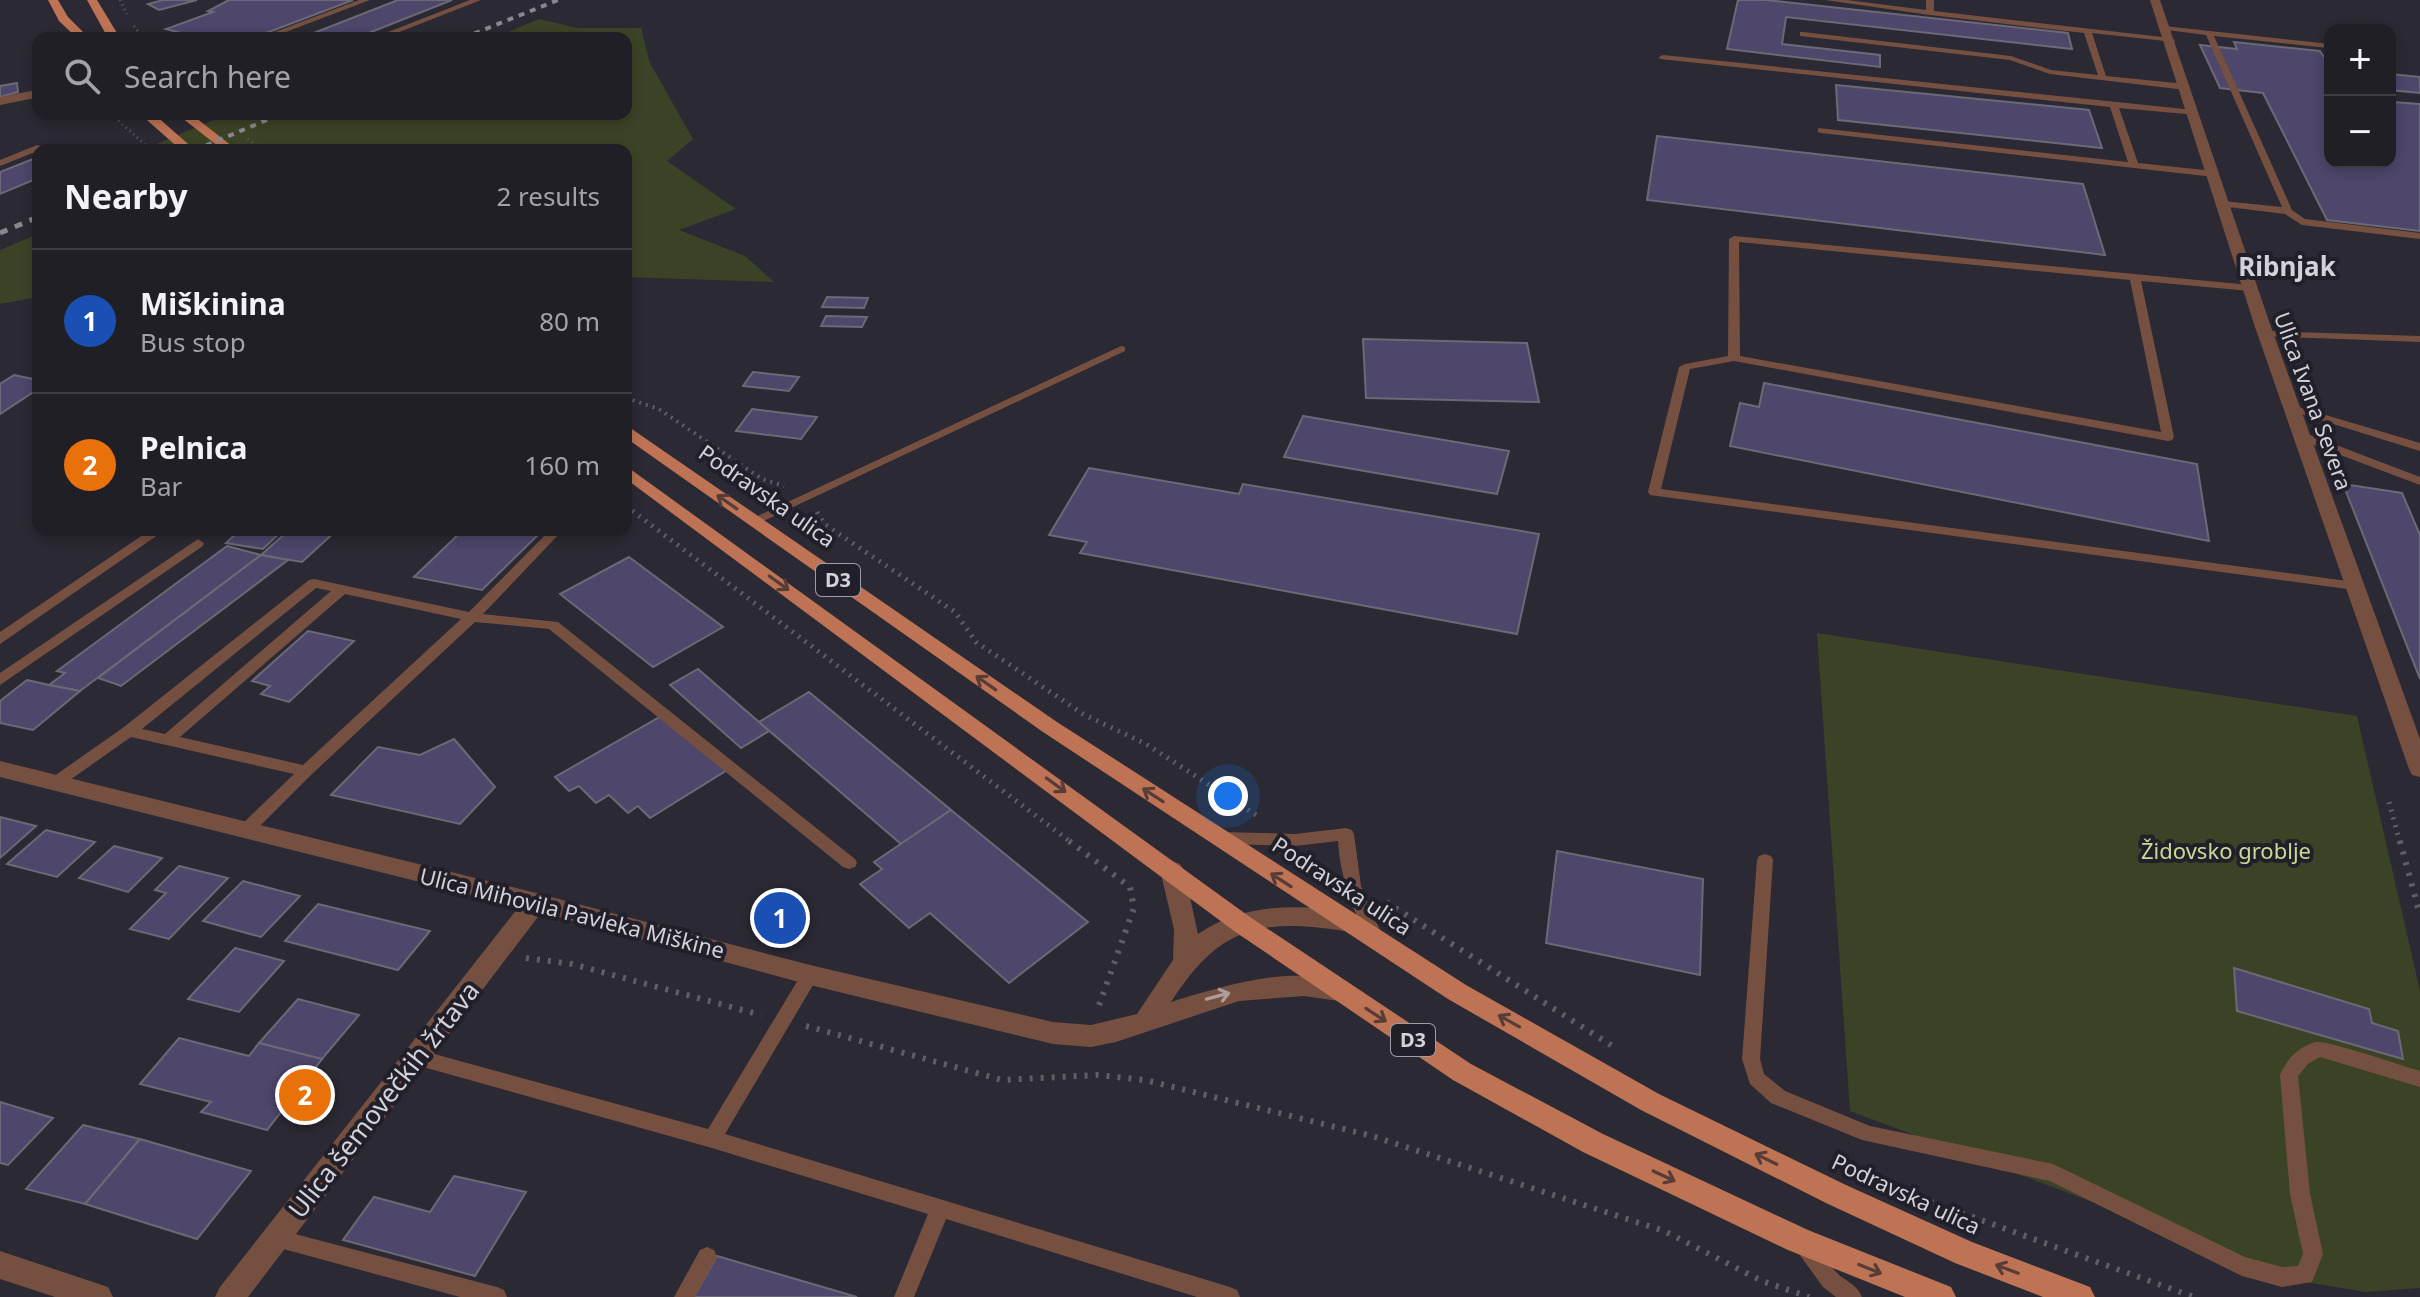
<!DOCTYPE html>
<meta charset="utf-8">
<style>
:root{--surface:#201f26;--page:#28272e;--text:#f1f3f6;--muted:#a2a2a7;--line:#3d3d43;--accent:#0b8043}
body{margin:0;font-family:"Noto Sans",sans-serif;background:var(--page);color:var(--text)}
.controls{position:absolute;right:24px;top:24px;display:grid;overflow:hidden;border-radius:16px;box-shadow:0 4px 12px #0003}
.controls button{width:72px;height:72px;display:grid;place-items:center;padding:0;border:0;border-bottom:2px solid var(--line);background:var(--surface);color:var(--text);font:40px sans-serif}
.you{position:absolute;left:1228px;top:796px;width:28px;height:28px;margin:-20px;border:6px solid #fff;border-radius:50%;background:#1a73e8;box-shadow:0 0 0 12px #1a73e833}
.badge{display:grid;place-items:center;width:52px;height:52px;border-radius:50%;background:var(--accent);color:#fff;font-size:26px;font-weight:700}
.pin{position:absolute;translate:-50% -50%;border:4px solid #fff;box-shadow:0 2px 8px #0006}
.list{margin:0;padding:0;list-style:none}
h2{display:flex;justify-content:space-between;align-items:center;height:104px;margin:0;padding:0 32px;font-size:34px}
h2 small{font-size:26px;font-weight:400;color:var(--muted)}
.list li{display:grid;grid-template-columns:52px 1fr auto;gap:24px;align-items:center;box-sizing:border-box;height:144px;padding:0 32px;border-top:2px solid var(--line)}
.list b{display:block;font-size:30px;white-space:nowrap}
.list p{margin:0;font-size:26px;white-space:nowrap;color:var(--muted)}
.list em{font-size:26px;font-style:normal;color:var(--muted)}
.icon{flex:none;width:44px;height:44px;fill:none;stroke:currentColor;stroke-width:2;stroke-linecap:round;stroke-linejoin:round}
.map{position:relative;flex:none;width:2420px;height:1297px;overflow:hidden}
.search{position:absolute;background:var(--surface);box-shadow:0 4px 12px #0003;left:32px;top:32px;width:600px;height:88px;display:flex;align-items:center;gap:20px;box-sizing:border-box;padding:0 28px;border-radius:16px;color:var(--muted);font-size:30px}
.panel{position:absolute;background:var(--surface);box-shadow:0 4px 12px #0003;left:32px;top:144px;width:600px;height:392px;border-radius:16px}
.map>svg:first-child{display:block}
</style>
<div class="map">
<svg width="2420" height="1297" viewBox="0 0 2420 1297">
<rect width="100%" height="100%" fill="#2b2933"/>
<g fill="#3b4326">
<path d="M539 19 577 28H641L650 63 693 139 667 161 736 209 679 230 745 256 774 282 626 277V150H142L228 114H626V38H494Z"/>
<path d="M38 234V297L0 304V250Z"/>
<path d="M1817 633 2357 716 2420 991V1288L2365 1292 2306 1282 1850 1111Z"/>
</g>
<g fill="#4e466b" stroke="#6b6975" stroke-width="2">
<path d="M163 0H197L159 10 148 4Z"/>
<path d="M229 0H353L253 38H200L166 29 213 12 208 11Z"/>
<path d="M398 0H452L356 38H301Z"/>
<path d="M1738 0H1766L2068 33 2072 49 1786 17 1782 44 1880 55V67L1727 49Z"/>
<path d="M2234 42 2320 51 2324 57 2330 58V162H2390V96L2393 102 2420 104V231L2327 220 2263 93 2220 88 2200 45 2237 49Z"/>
<path d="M2390 74 2420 77V93L2390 90Z"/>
<path d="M17 83 18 92 0 97V86Z"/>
<path d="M1836 85 2089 110 2102 148 1838 120Z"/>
<path d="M1657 136 2083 184 2105 255 1647 200Z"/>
<path d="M38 157V178L0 194V172Z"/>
<path d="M827 297 868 298 864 308 822 307Z"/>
<path d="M826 316 867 317 862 327 821 326Z"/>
<path d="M1363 339 1527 343 1539 402 1366 398Z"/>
<path d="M753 372 799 377 789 391 743 386Z"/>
<path d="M14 375 38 380V389L0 414V384Z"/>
<path d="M1764 383 2197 464 2209 541 1730 446 1740 403 1759 407Z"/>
<path d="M752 409 817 417 801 439 736 431Z"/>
<path d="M1303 416 1509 451 1497 494 1284 457Z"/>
<path d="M1089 468 1239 494 1243 484 1539 534 1517 634 1080 553 1087 542 1049 535Z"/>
<path d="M2343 484 2402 493 2420 535V679Z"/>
<path d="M240 530H283L263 549 226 543Z"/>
<path d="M289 530H337L302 562 261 555Z"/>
<path d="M463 530H543L482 590 414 577Z"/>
<path d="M227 546 261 555 80 691 49 685 65 673 57 671Z"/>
<path d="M261 555 288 560 121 686 98 678Z"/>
<path d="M629 557 723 627 653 667 560 594Z"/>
<path d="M308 631 354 641 289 702 261 694 270 686 252 681Z"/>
<path d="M698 669 759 722 769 731 741 748 670 685Z"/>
<path d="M27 680 49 685 80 691 33 730 0 723V701Z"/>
<path d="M809 692 951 810 901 844 759 722Z"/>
<path d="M663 715 727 770 650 818 638 806 628 813 609 795 596 803 579 786 569 791 555 777Z"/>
<path d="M454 739 495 787 460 824 331 795 378 747 420 755Z"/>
<path d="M951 810 1088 922 1009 983 930 913 909 928 860 884 882 869 874 862Z"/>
<path d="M0 817 36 826 0 858Z"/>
<path d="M46 830 95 842 57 877 7 864Z"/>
<path d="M114 846 162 858 128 892 79 878Z"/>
<path d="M1557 851 1703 879 1700 975 1546 943Z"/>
<path d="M179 866 228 878 169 939 130 929 166 893 155 890Z"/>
<path d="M243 881 300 896 261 937 203 921Z"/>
<path d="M318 904 430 931 398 970 285 941Z"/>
<path d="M235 948 284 961 239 1012 188 999Z"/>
<path d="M2234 968 2369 1009 2372 1023 2398 1031 2403 1059 2237 1011Z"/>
<path d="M298 999 359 1015 322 1059 259 1043Z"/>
<path d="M179 1038 249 1056 259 1043 322 1059 267 1130 201 1112 211 1102 140 1084Z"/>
<path d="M0 1102 53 1118 8 1165 0 1163Z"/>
<path d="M83 1125 140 1139 85 1204 26 1189Z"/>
<path d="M140 1139 251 1171 197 1239 85 1204Z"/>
<path d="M454 1176 526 1192 475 1276 343 1240 374 1197 430 1212Z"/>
<path d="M717 1256 857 1297H694Z"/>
</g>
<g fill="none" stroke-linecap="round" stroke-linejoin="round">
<g stroke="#5f5d66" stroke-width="3" stroke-dasharray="1 4" stroke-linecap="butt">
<path d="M120 0 127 14"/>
<path d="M134 26 143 38"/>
<path d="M111 114 151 150"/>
<path d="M248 139 264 150"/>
</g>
<path stroke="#5f5d66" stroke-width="4" stroke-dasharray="2 5" stroke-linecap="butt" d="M626 398 659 409 762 479 784 486"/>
<g stroke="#5f5d66" stroke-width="5" stroke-dasharray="2 6" stroke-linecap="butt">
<path d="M626 506 1072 843"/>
<path d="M817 512 824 524 955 612 976 642 1083 714 1146 744 1256 815"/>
<path d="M2389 802 2400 843"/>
</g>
<g stroke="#5f5d66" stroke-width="6" stroke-dasharray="3 8" stroke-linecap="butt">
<path d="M1069 841 1130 887 1134 908 1098 1008"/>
<path d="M2400 841 2420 915"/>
<path d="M1386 902 1614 1047"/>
<path d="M526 958 572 964 761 1015"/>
<path d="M806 1026 1002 1080 1097 1075 1145 1080 1372 1136 1664 1231 1762 1281 1809 1297"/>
<path d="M1920 1198 2194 1297"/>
</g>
<g fill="#755041" fill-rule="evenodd">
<path d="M359 0H370L270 38H259Z"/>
<path d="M470 0H481L384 38H373Z"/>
<path d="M1825 0H1847L1926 10V0H1934V11L2171 38 2175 40 2174 42 2092 33 2106 76 2186 84 2190 87 2186 90 2050 74 2010 60 1800 36V32H1803L2011 56 2051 70 2098 75 2084 33 1930 15Z"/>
<path d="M2164 26 2330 44 2328 48 2214 36 2292 210 2305 219 2420 233V239L2302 225 2285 214 2220 206V202L2223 201 2282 207 2206 35 2167 30H2164Z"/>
<path d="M1663 55 2194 110 2197 111V115L2119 108 2138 163 2214 171 2219 174 2214 177 1821 133 1818 132V128L2128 162 2110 107 1660 59 1659 57Z"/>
<path d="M37 145 40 146V150L0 166V160Z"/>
<path d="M1734 236 2250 285 2255 288 2250 291 2141 281 2174 437 2172 440 2168 441 1734 361 1690 369 1661 489 2355 582 2362 586 2355 590 1650 495 1648 492 1679 367 1685 364 1728 356 1729 239ZM1739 242 2130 280 2161 432 1740 356Z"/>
<path d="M2265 331 2420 336V342L2261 336 2260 334Z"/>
<path d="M1121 346 1125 347V351L757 524H749L747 521Z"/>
<path d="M2292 405 2420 443V451L2288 410V406Z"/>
<path d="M2302 432 2420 477V485L2298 439V433Z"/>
<path d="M150 530H165L0 644V632Z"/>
<path d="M550 530H563L483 614 558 622 855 859 857 863 855 867 849 869 843 867 549 629 475 622 311 775 252 834 246 836 240 834 238 830 240 826 294 774 131 737 60 787H50L47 783 50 779 124 727 309 580 314 579 469 612ZM316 588 331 591 165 734 142 729ZM345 594 461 619 303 765 180 737Z"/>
<path d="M198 539 204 543 203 546 0 685V673Z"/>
<path d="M1346 828 1352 830 1354 834 1361 886 1382 935 1380 940 1374 942 1368 940C1352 908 1340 877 1338 841L1295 846 1222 844 1216 842 1214 838 1216 834 1222 832 1295 834Z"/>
<path d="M1765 854 1771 856 1773 860 1760 1059 1764 1074 1785 1091 1870 1126 2053 1164 2245 1257 2282 1267 2298 1266 2303 1254 2290 1194 2280 1075C2287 1059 2298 1047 2316 1042 2328 1040 2403 1066 2420 1071V1087L2320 1057 2308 1064 2298 1076 2310 1194 2323 1254 2312 1282 2282 1287 2242 1276 2050 1181 1862 1140 1771 1103 1750 1084 1742 1059 1757 860 1759 856Z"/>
<path d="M810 968 816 970 819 975 816 980 725 1134 1230 1287 1237 1290 1240 1297H1197L946 1219 914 1297H894L928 1214 712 1148 416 1065 410 1063 407 1057 410 1051 416 1049 708 1129 804 970Z"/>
<path d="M276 1229 497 1287 504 1290 507 1297H460L276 1247 269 1245 266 1238 269 1231Z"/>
<path d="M1804 1237C1820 1244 1827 1264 1839 1275 1848 1282 1858 1286 1862 1297H1836L1823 1287 1794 1247 1797 1240Z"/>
<path d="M707 1247 714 1250 717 1257 695 1297H674L700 1250Z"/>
</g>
<g fill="#755041" fill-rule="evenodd">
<path d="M2150 0H2160L2271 327 2420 739V777L2412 775 2409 769 2255 327Z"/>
<path d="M31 91 35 92V98L0 105V97Z"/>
<path d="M536 893 544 895 548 902 544 909 248 1297H215L220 1287 528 895Z"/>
<path d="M0 1251 108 1287 113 1297H55L0 1279Z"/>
</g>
<path fill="#755041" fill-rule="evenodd" d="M0 761 536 893 810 965 1053 1022 1091 1025 1137 1014 1173 960 1174 929 1160 870 1164 864 1172 861 1180 864 1184 870 1198 934C1242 904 1293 904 1344 911L1352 914 1356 921 1352 928 1344 931C1258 918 1219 927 1171 1002 1227 985 1290 964 1348 984L1351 991 1348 998 1339 1001 1304 996 1239 1001 1116 1042 1091 1047 1053 1044 810 985 536 911 0 777Z"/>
<g fill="#bd7354" fill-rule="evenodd">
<path d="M48 0H58L68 17 89 38H77L59 21Z"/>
<path d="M87 0H97L120 38H108Z"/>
<path d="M140 114H154L195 150H181Z"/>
<path d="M177 114H191L237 150H223Z"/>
<path d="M626 425 1057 722 1466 985 1659 1094 1846 1185 1972 1242 2090 1287 2095 1297H2043L1955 1263 1826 1203 1641 1110 1448 999 1043 732 626 438Z"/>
<path d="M626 466 1250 917 1471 1064 1603 1134 1808 1230 1951 1287 1956 1297H1905L1788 1250 1583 1152 1453 1080 1234 931 626 479Z"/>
</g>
<g stroke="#88868f" stroke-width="4" stroke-dasharray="6 6" stroke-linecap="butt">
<path d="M463 38 558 0"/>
<path d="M195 150 281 114"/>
</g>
<path stroke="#88868f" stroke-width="5" stroke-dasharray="8 8" stroke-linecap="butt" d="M0 233 38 217"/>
</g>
<defs><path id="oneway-shaft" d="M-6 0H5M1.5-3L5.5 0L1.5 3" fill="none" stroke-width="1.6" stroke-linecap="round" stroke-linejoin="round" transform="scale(2)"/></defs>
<g stroke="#583c38">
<use href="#oneway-shaft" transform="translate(727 502) rotate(-145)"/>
<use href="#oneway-shaft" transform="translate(779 583) rotate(36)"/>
<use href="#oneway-shaft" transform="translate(986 683) rotate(-145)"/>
<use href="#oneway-shaft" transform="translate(1056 785) rotate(36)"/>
<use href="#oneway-shaft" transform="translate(1153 795) rotate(-147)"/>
<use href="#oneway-shaft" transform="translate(1281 880) rotate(-147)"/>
<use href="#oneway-shaft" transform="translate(1376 1015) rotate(33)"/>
<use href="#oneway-shaft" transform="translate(1509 1021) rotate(-151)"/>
<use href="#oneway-shaft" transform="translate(1766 1159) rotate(-154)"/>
<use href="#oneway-shaft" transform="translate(1664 1176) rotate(25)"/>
<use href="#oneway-shaft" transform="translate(1870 1269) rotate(22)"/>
<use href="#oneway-shaft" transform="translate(2007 1269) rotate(-159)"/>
</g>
<use stroke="#ad9e9c" href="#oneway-shaft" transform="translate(1218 996) rotate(-15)"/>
<g text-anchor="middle" stroke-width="8" stroke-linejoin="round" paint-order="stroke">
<g fill="#211f29" stroke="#9e9ca4" stroke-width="2">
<rect x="816" y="564" width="44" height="32" rx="6"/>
<rect x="1391" y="1024" width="44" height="32" rx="6"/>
</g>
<g font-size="20" font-weight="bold" fill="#d3d2d9">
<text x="838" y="587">D3</text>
<text x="1413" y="1047">D3</text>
</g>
<g font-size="22" fill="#d3d2d9" stroke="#211f29">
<text transform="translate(2313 401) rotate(70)" y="8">Ulica Ivana Severa</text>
<text transform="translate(767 496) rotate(35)" y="8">Podravska ulica</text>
<text transform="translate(1342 886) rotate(33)" y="8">Podravska ulica</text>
<text transform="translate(572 913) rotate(14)" y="8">Ulica Mihovila Pavleka Miškine</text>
<text transform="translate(1906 1194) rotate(25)" y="8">Podravska ulica</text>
</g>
<g font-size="22" fill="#c8db96" stroke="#211f29">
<text x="2226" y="859">Židovsko groblje</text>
</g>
<g font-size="26" font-weight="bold" fill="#d3d2d9" stroke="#211f29">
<text x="2287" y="276">Ribnjak</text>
</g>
<g font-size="26" fill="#d3d2d9" stroke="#211f29">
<text transform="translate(384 1100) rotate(-52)" y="9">Ulica šemovečkih žrtava</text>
</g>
</g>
</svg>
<div class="controls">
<button>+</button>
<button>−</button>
</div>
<div class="you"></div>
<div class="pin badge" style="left:780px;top:918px;background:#1a4fb4">1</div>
<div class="pin badge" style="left:305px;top:1095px;background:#e8710a">2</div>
<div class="search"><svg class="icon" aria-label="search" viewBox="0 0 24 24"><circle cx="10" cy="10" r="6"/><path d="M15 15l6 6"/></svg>Search here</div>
<section class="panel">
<h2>Nearby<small>2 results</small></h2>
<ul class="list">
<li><span class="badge" style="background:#1a4fb4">1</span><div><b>Miškinina</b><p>Bus stop</p></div><em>80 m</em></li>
<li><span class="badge" style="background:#e8710a">2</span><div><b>Pelnica</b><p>Bar</p></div><em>160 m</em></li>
</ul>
</section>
</div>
